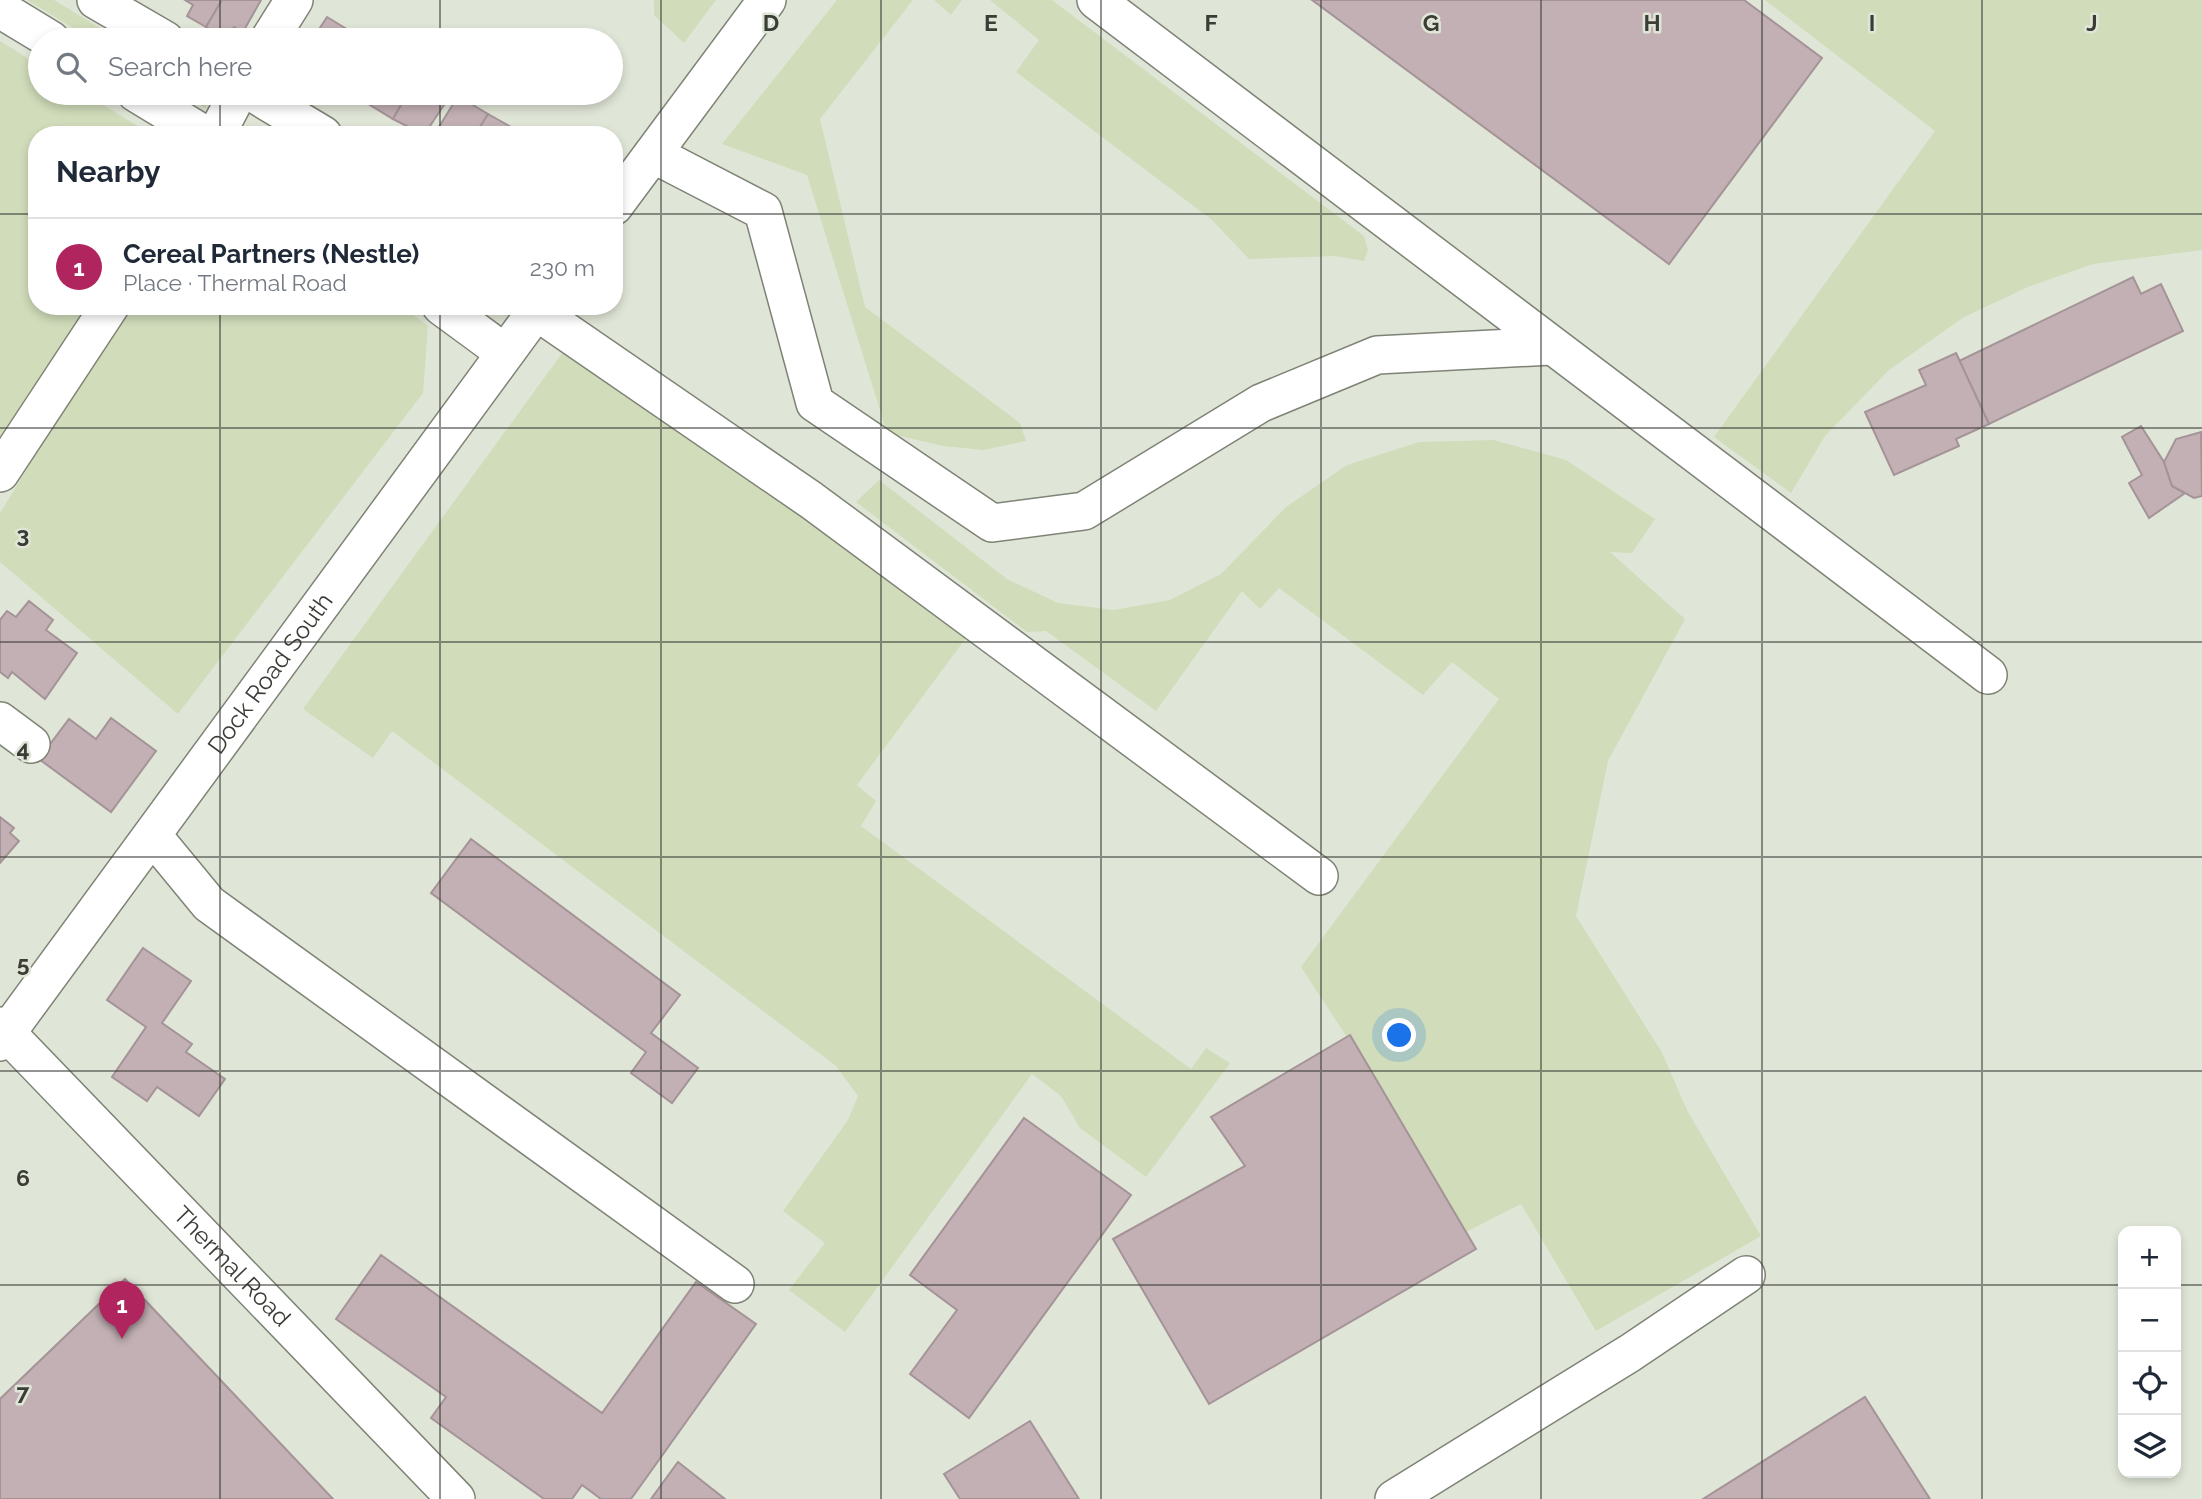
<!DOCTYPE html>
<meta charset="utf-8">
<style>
:root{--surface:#fff;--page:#f6f6f7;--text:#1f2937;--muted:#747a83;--line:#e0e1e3;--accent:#b1255f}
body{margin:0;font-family:Raleway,sans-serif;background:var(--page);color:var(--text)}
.controls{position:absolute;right:21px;bottom:21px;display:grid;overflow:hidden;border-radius:14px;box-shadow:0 4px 10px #0003}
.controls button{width:63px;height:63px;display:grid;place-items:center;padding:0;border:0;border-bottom:2px solid var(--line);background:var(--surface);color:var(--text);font:35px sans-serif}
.you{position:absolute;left:1400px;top:1036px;width:24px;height:24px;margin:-18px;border:5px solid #fff;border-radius:50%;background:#1a73e8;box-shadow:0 0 0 10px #1a73e833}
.badge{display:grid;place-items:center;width:46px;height:46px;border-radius:50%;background:var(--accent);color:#fff;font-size:23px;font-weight:700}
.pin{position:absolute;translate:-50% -58px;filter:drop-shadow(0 2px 4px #0008)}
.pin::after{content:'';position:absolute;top:37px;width:24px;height:21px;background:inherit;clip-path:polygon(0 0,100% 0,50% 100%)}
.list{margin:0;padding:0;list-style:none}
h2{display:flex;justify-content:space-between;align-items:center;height:91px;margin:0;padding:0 28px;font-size:30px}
h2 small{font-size:23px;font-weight:400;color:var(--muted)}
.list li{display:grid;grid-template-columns:46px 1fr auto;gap:21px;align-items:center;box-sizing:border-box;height:98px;padding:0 28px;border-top:2px solid var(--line)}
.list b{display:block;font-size:26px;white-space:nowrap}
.list p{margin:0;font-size:23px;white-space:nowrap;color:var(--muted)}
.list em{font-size:23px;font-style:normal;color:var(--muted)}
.icon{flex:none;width:38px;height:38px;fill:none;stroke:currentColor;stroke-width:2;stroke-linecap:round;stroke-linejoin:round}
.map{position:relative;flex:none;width:2202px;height:1499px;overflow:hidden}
.search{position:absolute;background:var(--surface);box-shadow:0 4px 10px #0003;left:28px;top:28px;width:595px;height:77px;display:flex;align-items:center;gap:18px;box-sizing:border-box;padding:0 24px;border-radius:38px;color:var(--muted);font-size:26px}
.panel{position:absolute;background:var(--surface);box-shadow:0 4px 10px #0003;left:28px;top:126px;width:595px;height:189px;border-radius:28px}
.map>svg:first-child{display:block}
</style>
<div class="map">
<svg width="2202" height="1499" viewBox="0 0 2202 1499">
<rect width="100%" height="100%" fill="#e0e6d7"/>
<g fill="#d0dcba">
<path d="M27 0H54L120 40H93Z"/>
<path d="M654 0H716L684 43 654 15Z"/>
<path d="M837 0H913L820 119 865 307 1020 423 1026 441 983 450 943 446 887 433 807 175 722 144Z"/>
<path d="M934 0H962L951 15Z"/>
<path d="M990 0H1052L1364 236 1368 250 1364 261 1335 256 1249 259 1212 220 1016 72 1039 40Z"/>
<path d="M1765 0H2202V250L2093 264 2028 287 1964 317 1889 370 1825 436 1791 493 1714 437 1935 131Z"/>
<path d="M0 41 40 66V93H84L152 135H37V306H87L0 442Z"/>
<path d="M180 93H206L210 95 205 108Z"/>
<path d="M127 306H401L428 326 423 393 178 714 0 562V513Z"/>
<path d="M568 345 966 638 857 785 876 801 861 826 1191 1069 1206 1048 1230 1063 1146 1177 1080 1128 1061 1096 1032 1074 845 1332 789 1290 825 1243 783 1211 848 1120 858 1096 836 1066 392 731 373 758 303 709Z"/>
<path d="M1494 440 1566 460 1655 519 1632 553 1610 552 1685 619 1608 761 1576 916 1661 1051 1688 1112 1761 1236 1596 1331 1521 1204 1466 1232 1398 1115 1301 967 1499 699 1452 662 1423 695 1279 588 1260 609 1242 591 1156 711 1046 631 1027 632 856 502 879 480 1007 579 1058 603 1114 610 1170 600 1221 574 1286 507 1347 465 1419 442Z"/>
</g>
<g fill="#c2b0b4" stroke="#a49397" stroke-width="2">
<path d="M185 0H222L206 27 187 16 193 5Z"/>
<path d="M222 0H261L243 32 234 27 227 39 206 27Z"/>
<path d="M1312 0H1744L1822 58 1669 264Z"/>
<path d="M327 17 355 34 351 40H312Z"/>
<path d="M355 34 366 40H351Z"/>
<path d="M370 93H408L393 119 365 102Z"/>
<path d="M408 93H452L424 135 393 119Z"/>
<path d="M458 96 488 114 475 135H434Z"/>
<path d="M488 114 518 131 516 135H475Z"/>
<path d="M2133 277 2141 294 2161 284 2183 331 1989 424 1959 361Z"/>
<path d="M1956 353 1989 424 1956 439 1959 446 1894 475 1865 412 1926 385 1919 370Z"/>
<path d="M2141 426 2164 462 2172 486 2185 493 2149 518 2129 483 2142 475 2122 437Z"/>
<path d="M2201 432 2202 496 2194 498 2172 486 2164 462 2176 439Z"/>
<path d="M29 601 53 620 46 630 77 653 45 699 12 672 8 678 0 672V620L7 611 16 617Z"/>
<path d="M111 718 156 751 111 812 39 759 69 719 96 739Z"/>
<path d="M0 817 14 828 10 833 19 841 0 863Z"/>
<path d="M471 839 680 995 651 1033 698 1068 672 1103 631 1073 646 1052 431 893Z"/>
<path d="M143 948 191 981 162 1023 192 1044 186 1052 225 1079 199 1116 157 1087 147 1101 112 1077 146 1027 107 1000Z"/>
<path d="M1350 1035 1476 1249 1209 1404 1113 1239 1245 1166 1211 1117Z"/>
<path d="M1024 1118 1131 1195 969 1418 910 1374 957 1310 910 1275Z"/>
<path d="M381 1255 602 1413 696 1282 756 1324 631 1499H601L582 1485 572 1499H544L431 1418 446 1397 336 1319Z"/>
<path d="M125 1279 333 1499H0V1399Z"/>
<path d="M1865 1397 1930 1499H1703Z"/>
<path d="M1030 1421 1079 1499H960L944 1474Z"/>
<path d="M678 1462 725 1499H651Z"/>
</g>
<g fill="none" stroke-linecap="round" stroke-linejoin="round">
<defs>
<g id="minor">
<path d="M96 0 165 40"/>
<path d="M1096 0 1988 675"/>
<path d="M0 9 51 40"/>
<path d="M269 40 294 0"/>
<path d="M136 93 205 135"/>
<path d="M253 93 323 135"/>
<path d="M216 135 238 93"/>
<path d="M653 154 763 211 815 403 992 523 1084 511 1261 403 1377 355 1551 346"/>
<path d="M614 206 767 0"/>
<path d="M441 306 505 353"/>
<path d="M536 311 811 500 1319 876"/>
<path d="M0 473 110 306"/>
<path d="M0 721 31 744"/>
<path d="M153 836 209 904 735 1284"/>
<path id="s1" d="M0 1026 456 1499"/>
<path id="s2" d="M0 1042 540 306"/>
<path d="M1394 1499 1630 1353 1746 1275"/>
</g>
</defs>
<use href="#minor" stroke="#7e8376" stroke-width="40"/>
<use href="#minor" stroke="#fff" stroke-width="37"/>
</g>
<path fill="none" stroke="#3a3c36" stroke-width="2" stroke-opacity="0.55" d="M220 0V40M440 0V40M661 0V1499M881 0V1499M1101 0V1499M1321 0V1499M1541 0V1499M1762 0V1499M1982 0V1499M220 93V135M440 93V135M0 214H37M614 214H2202M220 306V1499M440 306V1499M0 428H2202M0 642H2202M0 857H2202M0 1071H2202M0 1285H2123M2176 1285H2202"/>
<g text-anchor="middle" stroke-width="5" stroke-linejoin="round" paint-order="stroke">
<g font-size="24" fill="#3a3c36" stroke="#e0e6d7">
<text dy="8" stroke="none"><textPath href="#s2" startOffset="457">Dock Road South</textPath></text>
<text dy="8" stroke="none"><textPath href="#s1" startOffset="334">Thermal Road</textPath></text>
</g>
</g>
<g font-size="23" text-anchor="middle" font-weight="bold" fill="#3a3c36" stroke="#e0e6d7" stroke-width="5" stroke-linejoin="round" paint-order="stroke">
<text x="771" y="31">D</text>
<text x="991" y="31">E</text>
<text x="1211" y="31">F</text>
<text x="1431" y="31">G</text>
<text x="1652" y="31">H</text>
<text x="1872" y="31">I</text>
<text x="2092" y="31">J</text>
<text x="23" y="543">3</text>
<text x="23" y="757">4</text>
<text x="23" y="972">5</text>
<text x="23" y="1186">6</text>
<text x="23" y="1400">7</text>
</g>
</svg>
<div class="controls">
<button>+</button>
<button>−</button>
<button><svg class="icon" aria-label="locate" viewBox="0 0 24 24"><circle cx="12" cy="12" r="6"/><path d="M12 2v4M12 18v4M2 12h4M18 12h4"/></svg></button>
<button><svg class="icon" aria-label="layers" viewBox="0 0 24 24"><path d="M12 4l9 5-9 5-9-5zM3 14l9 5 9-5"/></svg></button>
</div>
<div class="you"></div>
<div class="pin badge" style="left:122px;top:1339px">1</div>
<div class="search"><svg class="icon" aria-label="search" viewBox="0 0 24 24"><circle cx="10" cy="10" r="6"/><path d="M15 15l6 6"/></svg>Search here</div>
<section class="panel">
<h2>Nearby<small></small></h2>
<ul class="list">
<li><span class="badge">1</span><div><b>Cereal Partners (Nestle)</b><p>Place · Thermal Road</p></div><em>230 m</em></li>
</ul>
</section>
</div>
